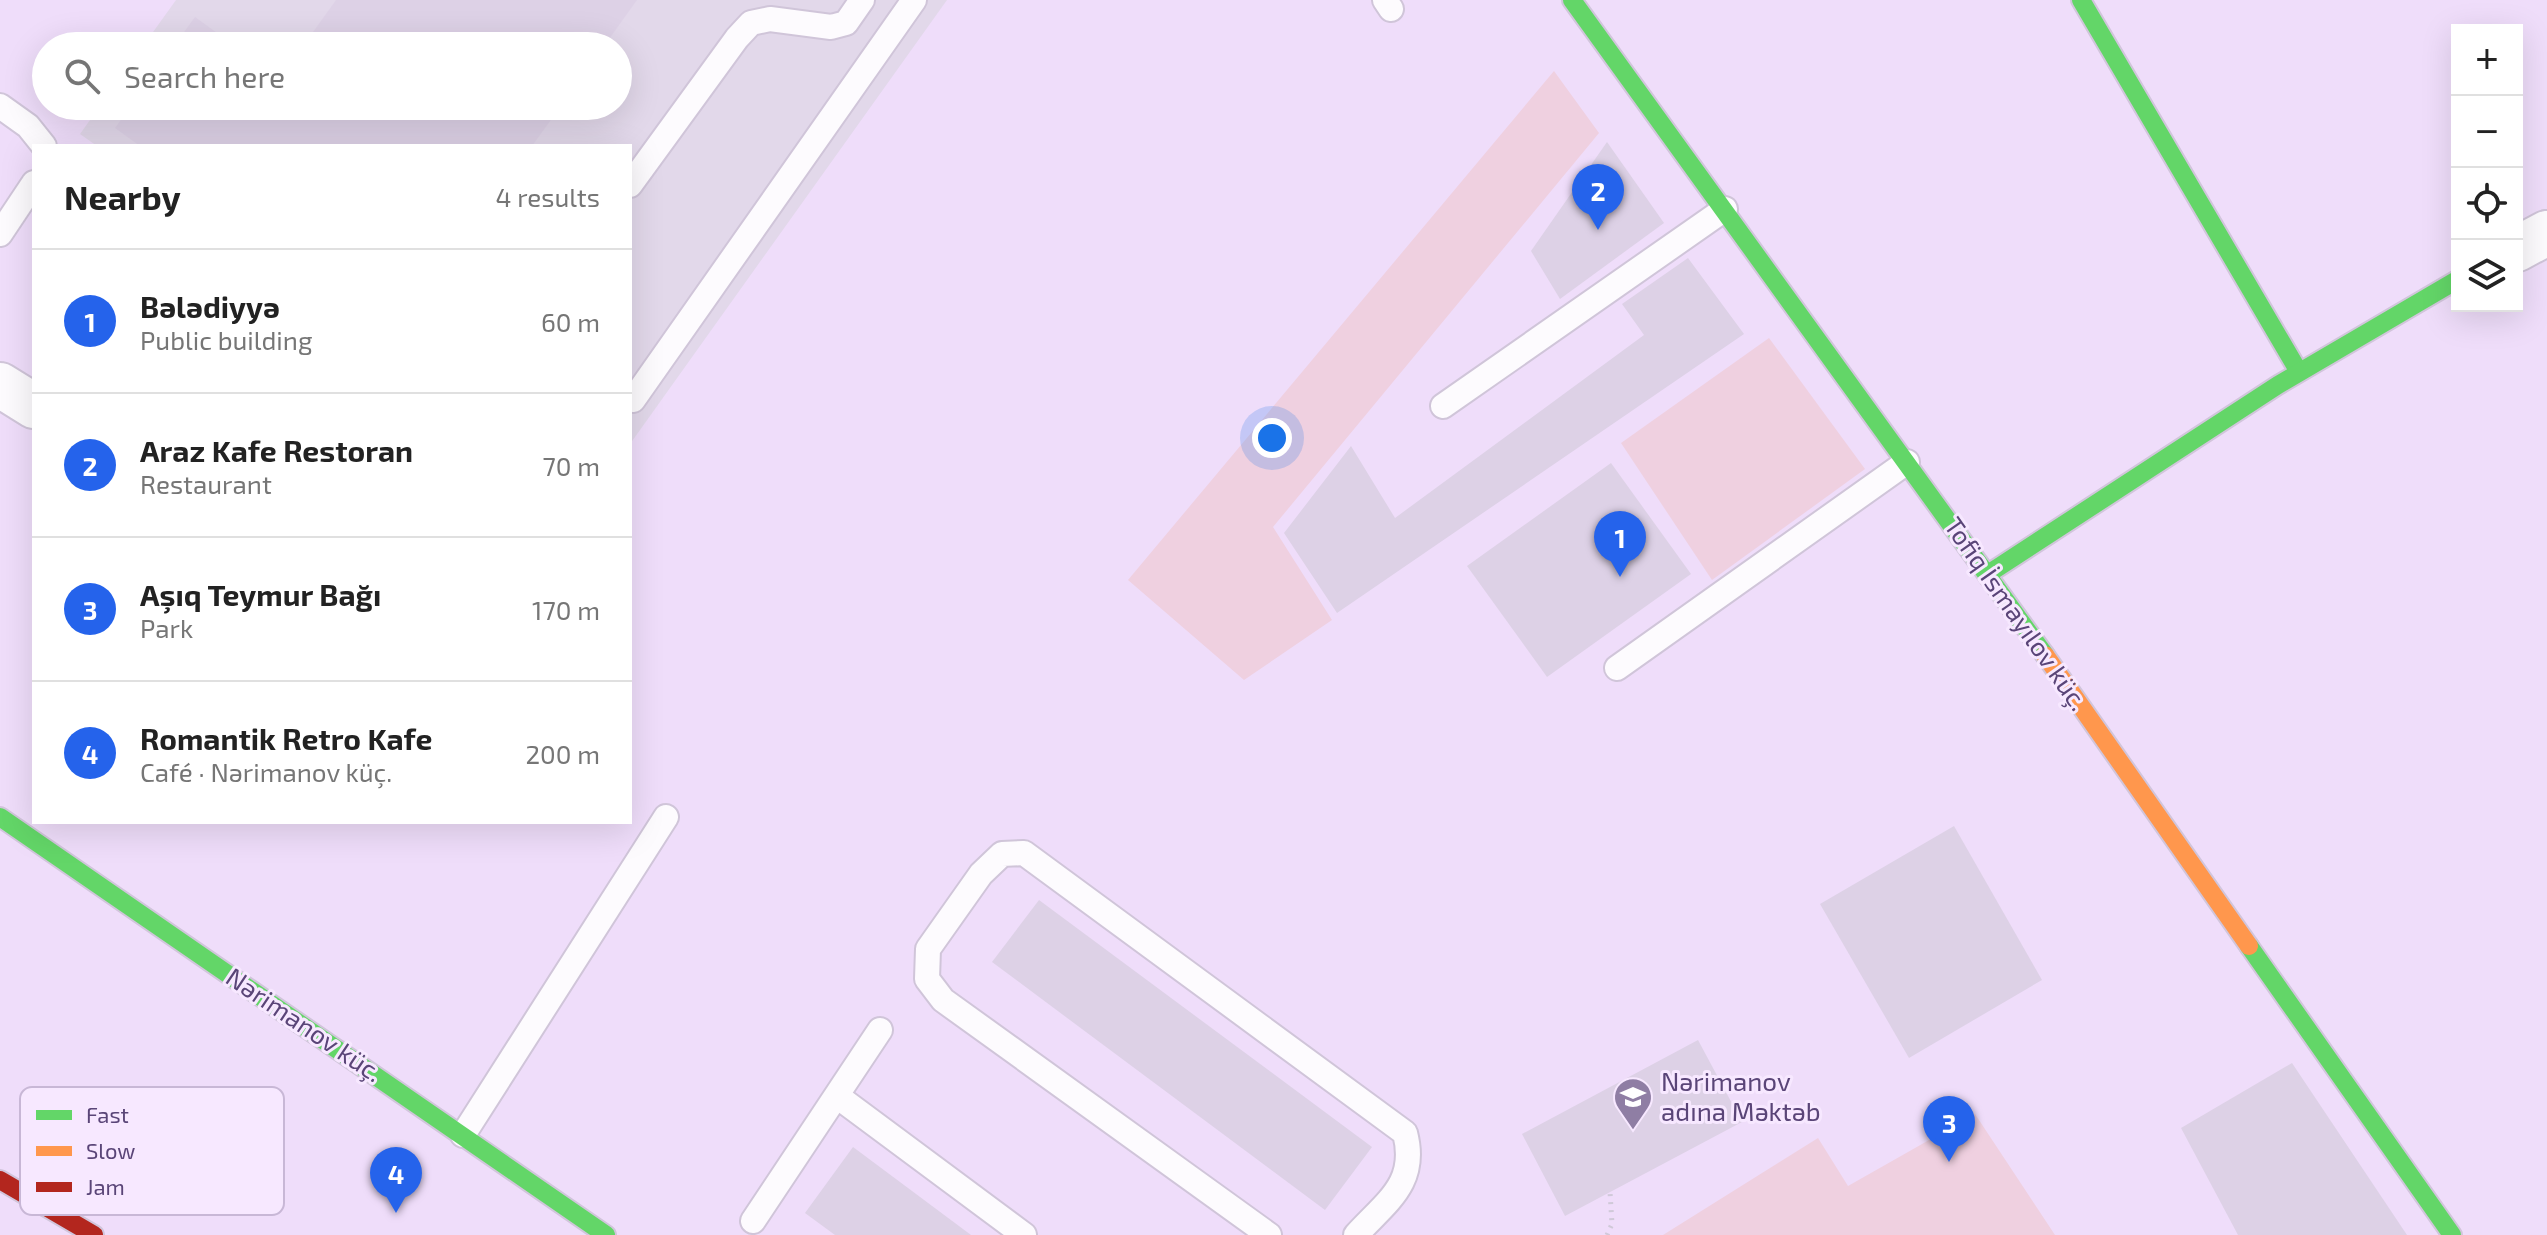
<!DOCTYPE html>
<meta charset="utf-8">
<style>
:root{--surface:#fff;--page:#f6f6f6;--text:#222;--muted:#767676;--line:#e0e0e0;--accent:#2563eb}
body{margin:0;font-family:"Exo 2",sans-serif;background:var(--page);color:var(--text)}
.controls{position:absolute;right:24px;top:24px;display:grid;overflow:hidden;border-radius:0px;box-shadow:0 8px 32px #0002}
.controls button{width:72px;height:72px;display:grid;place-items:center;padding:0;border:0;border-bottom:2px solid var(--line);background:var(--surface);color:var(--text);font:40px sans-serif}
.you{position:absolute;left:1272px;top:438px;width:28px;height:28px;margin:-20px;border:6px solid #fff;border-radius:50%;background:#1a73e8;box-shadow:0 0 0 12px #1a73e833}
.badge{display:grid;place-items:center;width:52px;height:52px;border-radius:50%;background:var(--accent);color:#fff;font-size:26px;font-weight:700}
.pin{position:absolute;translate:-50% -66px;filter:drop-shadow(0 2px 4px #0008)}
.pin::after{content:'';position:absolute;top:42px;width:28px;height:24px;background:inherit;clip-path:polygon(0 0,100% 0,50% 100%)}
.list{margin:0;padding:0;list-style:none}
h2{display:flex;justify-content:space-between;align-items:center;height:104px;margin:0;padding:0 32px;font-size:34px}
h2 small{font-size:26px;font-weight:400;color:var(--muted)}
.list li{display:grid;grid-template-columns:52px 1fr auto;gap:24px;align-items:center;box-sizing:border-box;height:144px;padding:0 32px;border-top:2px solid var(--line)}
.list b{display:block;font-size:30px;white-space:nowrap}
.list p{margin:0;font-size:26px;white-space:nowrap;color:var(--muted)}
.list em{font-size:26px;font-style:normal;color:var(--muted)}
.icon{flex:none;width:44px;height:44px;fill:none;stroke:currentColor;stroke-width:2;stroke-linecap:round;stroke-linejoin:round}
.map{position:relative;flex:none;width:2547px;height:1235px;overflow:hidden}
.search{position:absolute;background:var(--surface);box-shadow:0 8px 32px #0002;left:32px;top:32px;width:600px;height:88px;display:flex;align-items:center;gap:20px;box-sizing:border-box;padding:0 28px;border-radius:44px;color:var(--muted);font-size:30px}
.panel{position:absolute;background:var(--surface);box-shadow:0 8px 32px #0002;left:32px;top:144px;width:600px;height:680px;border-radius:0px}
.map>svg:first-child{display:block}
</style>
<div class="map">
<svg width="2547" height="1235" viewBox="0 0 2547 1235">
<rect width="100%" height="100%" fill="#f2e7f7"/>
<path fill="#efddfa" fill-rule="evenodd" d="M0 0H2547V1235H0ZM2457 30H2517V306H2457ZM46 46H618V106H46ZM34 146H630V822H34Z"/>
<path fill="#e2d8ea" d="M176 0H947L630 444V146H97L80 134 100 106H618V46H143Z"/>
<g fill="#efd0e0">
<path d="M1554 71 1599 133 1273 527 1332 620 1244 680 1128 580Z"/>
<path d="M1769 338 1865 469 1712 580 1621 443Z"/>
<path d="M1975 1114 2055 1235H1663L1818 1138 1848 1186Z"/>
</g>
<g fill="#ddd1e6">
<path d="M336 0H637L604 46H303Z"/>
<path d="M195 17 235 46H174Z"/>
<path d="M131 106H561L532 146H140L115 128Z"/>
<path d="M1607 142 1664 223 1560 299 1531 251Z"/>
<path d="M1688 258 1744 334 1337 613 1284 533 1351 446 1395 518 1644 335 1622 304Z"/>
<path d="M1611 463 1691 574 1547 677 1467 566Z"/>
<path d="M1954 826 2042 980 1909 1058 1820 904Z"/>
<path d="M1039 900 1372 1147 1325 1210 992 962Z"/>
<path d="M1698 1040 1742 1122 1565 1216 1522 1134Z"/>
<path d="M2292 1063 2407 1235H2238L2181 1128Z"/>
<path d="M853 1147 971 1235H835L805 1213Z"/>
</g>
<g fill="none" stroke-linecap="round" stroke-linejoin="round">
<defs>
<g id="lane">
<path d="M1385 0 1391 9"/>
<path d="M0 106 28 126 44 146"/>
<path d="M630 185 737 38 751 23 770 19 831 27 846 23 862 0"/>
<path d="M0 234 34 183"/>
<path d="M633 400 914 0"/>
<path d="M1443 406 1725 209"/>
<path d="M1617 668 1907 462"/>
<path d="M837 1096 1024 1235"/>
<path d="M463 1135 666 817"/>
<path d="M753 1221 880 1030"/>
<path d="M1269 1235 943 1000 927 979 928 949 981 874 1002 854 1024 853 1405 1133C1418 1183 1387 1201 1356 1235"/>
</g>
<g id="street">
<path d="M2517 249 2547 233"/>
<path d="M0 385 34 406"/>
</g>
<g id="fast">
<path d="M1572 0 2045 655"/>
<path d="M2081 0 2299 372"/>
<path d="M1988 574 2278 385 2457 280"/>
<path d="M0 817 606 1235"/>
<path d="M2249 946 2452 1235"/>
</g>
<path id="slow" d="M2045 655 2249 946"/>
<path id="jam" d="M0 1180 94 1235"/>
</defs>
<use href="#lane" stroke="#d0c5d9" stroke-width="28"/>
<use href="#street" stroke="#d0c5d9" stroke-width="48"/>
<use href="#fast" stroke="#d1c5db" stroke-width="22"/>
<use href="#slow" stroke="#d1c5db" stroke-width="22"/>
<use href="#jam" stroke="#d1c5db" stroke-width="22"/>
<path stroke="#d0c9d9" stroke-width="5" stroke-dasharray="2 6" stroke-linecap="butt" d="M1607 1235 1612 1224 1610 1192"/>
<use href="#lane" stroke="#fdfbfe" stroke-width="24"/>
<use href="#street" stroke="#fdfbfe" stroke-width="44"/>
<use href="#fast" stroke="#63d668" stroke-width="18"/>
<use href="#slow" stroke="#ff974d" stroke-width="18"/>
<use href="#jam" stroke="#b3261e" stroke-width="18"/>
</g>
<defs>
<symbol id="school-pin" viewBox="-11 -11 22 30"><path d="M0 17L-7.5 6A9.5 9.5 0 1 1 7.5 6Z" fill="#8f7ea4" stroke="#f7e8ff"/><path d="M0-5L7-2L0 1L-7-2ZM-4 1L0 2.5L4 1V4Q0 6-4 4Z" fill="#fff"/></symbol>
</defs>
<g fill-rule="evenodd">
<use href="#school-pin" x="1611" y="1075" width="44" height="60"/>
</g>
<g text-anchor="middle" stroke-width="6" stroke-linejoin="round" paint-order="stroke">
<g font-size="26" fill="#5a4578" stroke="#f7e8ff">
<text transform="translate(2016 614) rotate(55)" y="9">Tofiq İsmayılov küç.</text>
<text transform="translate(304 1025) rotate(34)" y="9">Nərimanov küç.</text>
</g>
<g font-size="26" fill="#5a4578" stroke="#f7e8ff" text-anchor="start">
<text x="1661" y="1091">Nərimanov<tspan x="1661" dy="30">adına Məktəb</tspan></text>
</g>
</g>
<rect x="20" y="1087" width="264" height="128" rx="12" fill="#f7e8ff" stroke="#c8b7d6" stroke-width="2"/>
<rect x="36" y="1110" width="36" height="10" fill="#63d668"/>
<rect x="36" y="1146" width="36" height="10" fill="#ff974d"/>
<rect x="36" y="1182" width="36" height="10" fill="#b3261e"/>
<g font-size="22" fill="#5a4578">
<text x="86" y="1123">Fast</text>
<text x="86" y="1159">Slow</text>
<text x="86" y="1195">Jam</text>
</g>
</svg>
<div class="controls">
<button>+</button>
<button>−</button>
<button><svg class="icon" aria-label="locate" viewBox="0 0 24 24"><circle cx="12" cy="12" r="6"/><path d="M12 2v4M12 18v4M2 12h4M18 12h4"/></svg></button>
<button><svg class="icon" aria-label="layers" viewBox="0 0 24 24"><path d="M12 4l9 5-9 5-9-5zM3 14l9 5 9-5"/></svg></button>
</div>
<div class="you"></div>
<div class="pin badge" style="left:1620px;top:577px">1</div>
<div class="pin badge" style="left:1598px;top:230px">2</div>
<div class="pin badge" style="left:1949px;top:1162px">3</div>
<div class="pin badge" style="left:396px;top:1213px">4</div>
<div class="search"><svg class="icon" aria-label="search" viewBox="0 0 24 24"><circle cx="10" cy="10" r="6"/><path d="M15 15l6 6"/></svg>Search here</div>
<section class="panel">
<h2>Nearby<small>4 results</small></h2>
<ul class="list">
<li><span class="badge">1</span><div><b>Bələdiyyə</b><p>Public building</p></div><em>60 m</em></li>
<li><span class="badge">2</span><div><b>Araz Kafe Restoran</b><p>Restaurant</p></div><em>70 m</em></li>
<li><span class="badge">3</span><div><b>Aşıq Teymur Bağı</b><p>Park</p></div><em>170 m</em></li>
<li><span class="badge">4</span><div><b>Romantik Retro Kafe</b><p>Café · Nərimanov küç.</p></div><em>200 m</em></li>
</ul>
</section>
</div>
